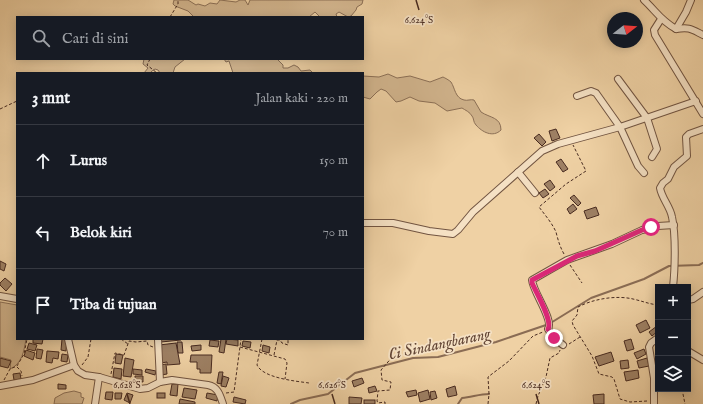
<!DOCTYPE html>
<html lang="id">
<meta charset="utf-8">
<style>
:root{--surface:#171b24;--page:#242831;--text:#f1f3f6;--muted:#9ea1a6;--line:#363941}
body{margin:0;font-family:"IM FELL English",serif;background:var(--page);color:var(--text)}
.controls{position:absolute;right:12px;bottom:12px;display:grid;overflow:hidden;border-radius:0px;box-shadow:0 2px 10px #0003}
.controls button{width:36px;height:36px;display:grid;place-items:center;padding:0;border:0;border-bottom:1px solid var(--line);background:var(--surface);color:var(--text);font:20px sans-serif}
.compass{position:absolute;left:607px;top:12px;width:36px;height:36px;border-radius:50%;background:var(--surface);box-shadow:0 2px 10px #0003;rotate:73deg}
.stop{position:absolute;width:12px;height:12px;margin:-9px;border:3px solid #db2777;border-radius:50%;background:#fff}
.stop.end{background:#db2777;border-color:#fff;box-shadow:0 1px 4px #0008}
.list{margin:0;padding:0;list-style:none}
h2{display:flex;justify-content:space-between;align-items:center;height:52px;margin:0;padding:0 16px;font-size:17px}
h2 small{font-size:13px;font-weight:400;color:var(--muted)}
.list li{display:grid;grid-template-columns:26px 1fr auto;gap:12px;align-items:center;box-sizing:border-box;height:72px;padding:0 16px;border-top:1px solid var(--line)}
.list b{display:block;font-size:15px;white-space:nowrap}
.list em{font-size:13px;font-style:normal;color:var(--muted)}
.icon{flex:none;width:22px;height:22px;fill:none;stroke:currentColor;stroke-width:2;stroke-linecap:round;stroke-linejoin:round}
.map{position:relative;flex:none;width:703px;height:404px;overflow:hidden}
.search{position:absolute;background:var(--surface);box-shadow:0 2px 10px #0003;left:16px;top:16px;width:348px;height:44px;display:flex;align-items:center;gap:10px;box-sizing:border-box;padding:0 14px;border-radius:0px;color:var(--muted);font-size:15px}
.panel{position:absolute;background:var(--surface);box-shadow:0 2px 10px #0003;left:16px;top:72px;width:348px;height:268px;border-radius:0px}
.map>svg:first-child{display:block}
</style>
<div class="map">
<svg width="703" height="404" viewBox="0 0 703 404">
<rect width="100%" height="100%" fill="#efd1a4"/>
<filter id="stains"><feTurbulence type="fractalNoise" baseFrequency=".005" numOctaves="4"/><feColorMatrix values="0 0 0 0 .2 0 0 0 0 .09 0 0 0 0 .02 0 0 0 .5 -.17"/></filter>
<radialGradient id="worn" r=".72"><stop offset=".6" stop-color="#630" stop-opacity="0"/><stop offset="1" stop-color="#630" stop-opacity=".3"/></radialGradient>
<g fill="#d2b58e" stroke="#8c7057">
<path d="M174 0H188L196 5 198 4 205 6 210 3 217 4 220 0 236 2 240 0H245L248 5 250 0H363L362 4 357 7 356 10 351 16 348 17 339 12 336 14 337 17H320L315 12 309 17H194L188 11 175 6 173 4Z"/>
<path d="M144 59H185L175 67 173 73H160L158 70 155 69 152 71 150 73H144L148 68 143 64Z"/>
<path d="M224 59H277L283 65V68H288L294 65 298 67 301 71 310 70 313 73H233L229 61 226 62Z"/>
<path d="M388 74 397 78 410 76 430 82 443 77C445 78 449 80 451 82 455 88 455 98 464 100 467 101 471 99 474 100L481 112C490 118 501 117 501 130 493 138 482 132 476 125 473 122 474 118 472 116 470 112 465 110 462 108L447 111 435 103 419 101 410 97 401 101 396 102 386 91 381 89 377 92 370 99 363 97V76L379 77Z"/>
<path d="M0 302 17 305V339H26C24 351 22 364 10 369L11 360 0 357Z"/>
<path d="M74 391 81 393V397L84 398 82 404H54L55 398 64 393Z"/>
</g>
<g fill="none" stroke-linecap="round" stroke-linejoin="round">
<g stroke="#8a6c54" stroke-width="2">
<path d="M291 404 300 400 328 394 355 373 413 358 438 357 496 342 549 324 591 298 644 279 669 266 699 265 703 263"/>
<path d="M458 404 462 398C472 397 480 394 489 394"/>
</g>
</g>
<g fill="#9e8165" stroke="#472a20">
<path d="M556 129 560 138 552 141 549 131Z"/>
<path d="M539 134 546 142 542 146 534 138Z"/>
<path d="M561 159 568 169 563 172 556 162Z"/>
<path d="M550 180 555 187 550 191 544 184Z"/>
<path d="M545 189 549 194 543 198 539 193Z"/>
<path d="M574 195 581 203 578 206 570 198Z"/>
<path d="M573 204 577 209 570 214 567 209Z"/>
<path d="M596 207 599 215 587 219 584 211Z"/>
<path d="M0 261 6 264 4 271 0 269Z"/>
<path d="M5 278 12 284 6 291 0 285V283Z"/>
<path d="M646 320 650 328 640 333 636 325Z"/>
<path d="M657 326 658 331 652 336 649 332Z"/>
<path d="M33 339H43L42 344 33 343Z"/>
<path d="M62 339H67L66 351 61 350Z"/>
<path d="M160 339H181V340L161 342Z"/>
<path d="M221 339H226L224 353 219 352Z"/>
<path d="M227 339 238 340V346L226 344Z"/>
<path d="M631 339 634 349 627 351 624 341Z"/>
<path d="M210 340 219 341 218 347 209 346Z"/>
<path d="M243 341 251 342 250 348 242 346Z"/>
<path d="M177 342H182L183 353H178Z"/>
<path d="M29 343 37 345 35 351 27 349Z"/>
<path d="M176 343 180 364 167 365V362L161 363 159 345Z"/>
<path d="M201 345V350L192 351 191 346Z"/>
<path d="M263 345 270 347 269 353 262 351Z"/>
<path d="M37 349 43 350 41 359 36 358Z"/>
<path d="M644 349 646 354 637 359 634 353Z"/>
<path d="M26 350 35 353 33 360 24 356Z"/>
<path d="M47 351 59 352 58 359 53 358 52 363 46 362Z"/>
<path d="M611 352 614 361 599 366 595 357Z"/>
<path d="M62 354 68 355 67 362 61 361Z"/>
<path d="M116 354 123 355 121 364 115 363Z"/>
<path d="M191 355H212L211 373H200V369H197V362H190Z"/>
<path d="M0 358 11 361 8 368 0 366Z"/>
<path d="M125 358 134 360 131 377 123 376Z"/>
<path d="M647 358 649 366 639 368 637 361Z"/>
<path d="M628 360 629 368 621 369 620 361Z"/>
<path d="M166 364 167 374 161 375 160 365Z"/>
<path d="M114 368 122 369 121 379 113 377Z"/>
<path d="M133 369 142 370V375L133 374Z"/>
<path d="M146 369 156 371 155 375 145 372Z"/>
<path d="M638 370 639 378 626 381 624 372Z"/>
<path d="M219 372H223L221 384 217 383Z"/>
<path d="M20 373 21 379 14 380 13 374Z"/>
<path d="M135 376H143V382L135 381Z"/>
<path d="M223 376 229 378 226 387 221 386Z"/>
<path d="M362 378 364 383 354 387 352 381Z"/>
<path d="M58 384 66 385V389H58Z"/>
<path d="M172 384H178L177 396 170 395Z"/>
<path d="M375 386 377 391 369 393 368 388Z"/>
<path d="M455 386 457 395 448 397 446 389Z"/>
<path d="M184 388 197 390 195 399 182 397Z"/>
<path d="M416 390 417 395 408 397 406 392Z"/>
<path d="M428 390 430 399 420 402 418 393Z"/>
<path d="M435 391 437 398 431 400 430 392Z"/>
<path d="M106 392H113L112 400 105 399Z"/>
<path d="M115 393H122L121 399H115Z"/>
<path d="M127 393 133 395 130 403 124 400Z"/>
<rect x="157" y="393" width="8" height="5"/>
<path d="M207 393 218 395 217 401 206 398Z"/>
<path d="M604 394V404H594L593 395Z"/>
<path d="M234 397 246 400 245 404 233 402Z"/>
<path d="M349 397 362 398 361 404H349Z"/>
<path d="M180 399 195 402V404H179Z"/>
<rect x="364" y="400" width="11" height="4"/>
</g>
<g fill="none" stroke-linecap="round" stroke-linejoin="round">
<defs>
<g id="minor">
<path d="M644 0C656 11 660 20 676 29 690 27 691 29 703 35"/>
<path d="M661 19 654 30 655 35 703 114"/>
<path d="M676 29 686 12 691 0"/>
<path d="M618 79 647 118 657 149 652 157"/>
<path d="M577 96 591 91 596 93 620 127 638 166 644 173"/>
<path d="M518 172 535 193"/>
<path d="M363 223H393L429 231 453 234 458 230 473 212 542 151 558 144 620 127 696 101"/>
<path d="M673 287C675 269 676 235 672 217 670 206 662 199 660 188L663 183 668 179 674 167 687 156 686 137 689 134 703 129"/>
<path d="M0 296 17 299"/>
<path d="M688 300 693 299 703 292"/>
<path d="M68 339 74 365 78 371 85 375 99 377 140 389 148 388 160 382 172 380 208 385C218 387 220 395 223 404"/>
<path d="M158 339 160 382"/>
<path d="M563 345 554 338 548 329C554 320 533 292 532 280L567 260 612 244 642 230 658 226 674 225"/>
<path d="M688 351 703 360"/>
<path d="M0 386 33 380 74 365"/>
<path d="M95 404 99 377"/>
<path d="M654 404V378L649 347 651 343 658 338"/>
</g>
</defs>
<use href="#minor" stroke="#715441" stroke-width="8"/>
<g stroke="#472a20" stroke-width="1" stroke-dasharray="3 2" stroke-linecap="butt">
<path d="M170 17 178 4V0"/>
<path d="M150 59 147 65 157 73"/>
<path d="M0 109 17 101"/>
<path d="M564 254C560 247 558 240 556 232 552 223 545 215 539 207L566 184 586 171 573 145"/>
<path d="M570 265 582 283"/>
<path d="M121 339 128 344"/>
<path d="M262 339 257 365C263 378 295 381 309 383"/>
<path d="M569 344 580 337"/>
<path d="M240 347 285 359 287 363 285 379"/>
<path d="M274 355 277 340H280L282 343 288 345V339"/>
<path d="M82 365 88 357 91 339"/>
<path d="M17 367 21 371 22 376"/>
<path d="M111 374 115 353 124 355 129 341 136 342 147 341 148 345 153 347"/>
<path d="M4 380 10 369 17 366 24 354 27 339"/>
<path d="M682 389 685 404"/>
<path d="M226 393 234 392 241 339"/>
<path d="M647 401 630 402 620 399 614 379 612 377 599 374 592 356 573 325 572 321 577 315 578 307C593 299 616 295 633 299 642 301 649 304 658 305"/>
<path d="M385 404V402L378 403 377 401 378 391 390 390 391 382 382 380 381 370 394 355"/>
<path d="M488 404 489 394 488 377 509 361 533 336 543 332"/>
<path d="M536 404 538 396 546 377 550 358 559 353 560 350"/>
</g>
<use href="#minor" stroke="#f5e1c4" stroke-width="6"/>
</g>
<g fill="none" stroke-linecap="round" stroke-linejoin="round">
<path stroke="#db2777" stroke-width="5" d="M554 338 548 329C553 321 536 292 532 283V280L577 256 595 251 642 230 651 227"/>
</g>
<path fill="none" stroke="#472a20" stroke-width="1.5" d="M416 0 419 10M127 394 130 404M332 394 335 404M536 394 539 404"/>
<g text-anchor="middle" stroke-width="3.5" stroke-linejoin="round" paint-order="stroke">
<g font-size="16" font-style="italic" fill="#634636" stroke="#f5e1c4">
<text transform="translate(439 343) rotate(-12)" y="6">Ci Sindangbarang</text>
</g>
</g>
<g font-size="10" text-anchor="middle" fill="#472a20" stroke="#f5e1c4" stroke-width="3.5" stroke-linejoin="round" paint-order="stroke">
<text x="419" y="23">6.624°S</text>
<text x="127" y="388">6.628°S</text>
<text x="332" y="388">6.626°S</text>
<text x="536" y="388">6.624°S</text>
</g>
<rect width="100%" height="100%" filter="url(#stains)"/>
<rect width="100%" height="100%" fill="url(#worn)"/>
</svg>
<div class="controls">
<button>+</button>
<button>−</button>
<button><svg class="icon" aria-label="layers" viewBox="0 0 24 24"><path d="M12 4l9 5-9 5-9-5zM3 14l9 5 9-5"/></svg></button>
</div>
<svg class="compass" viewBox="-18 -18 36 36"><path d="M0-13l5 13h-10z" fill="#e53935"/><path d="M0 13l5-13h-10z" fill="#9ea1a6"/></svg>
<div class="stop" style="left:651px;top:227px"></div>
<div class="stop end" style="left:554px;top:338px"></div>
<div class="search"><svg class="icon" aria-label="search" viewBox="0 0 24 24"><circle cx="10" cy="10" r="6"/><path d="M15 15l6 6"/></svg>Cari di sini</div>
<section class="panel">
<h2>3 mnt<small>Jalan kaki · 220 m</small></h2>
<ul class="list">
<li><svg class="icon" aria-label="ahead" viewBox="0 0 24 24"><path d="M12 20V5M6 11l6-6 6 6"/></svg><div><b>Lurus</b></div><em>150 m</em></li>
<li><svg class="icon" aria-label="left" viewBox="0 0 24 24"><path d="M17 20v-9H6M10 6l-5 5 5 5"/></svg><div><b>Belok kiri</b></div><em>70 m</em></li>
<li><svg class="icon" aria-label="arrive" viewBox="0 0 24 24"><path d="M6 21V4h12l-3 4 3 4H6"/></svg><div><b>Tiba di tujuan</b></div></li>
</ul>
</section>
</div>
